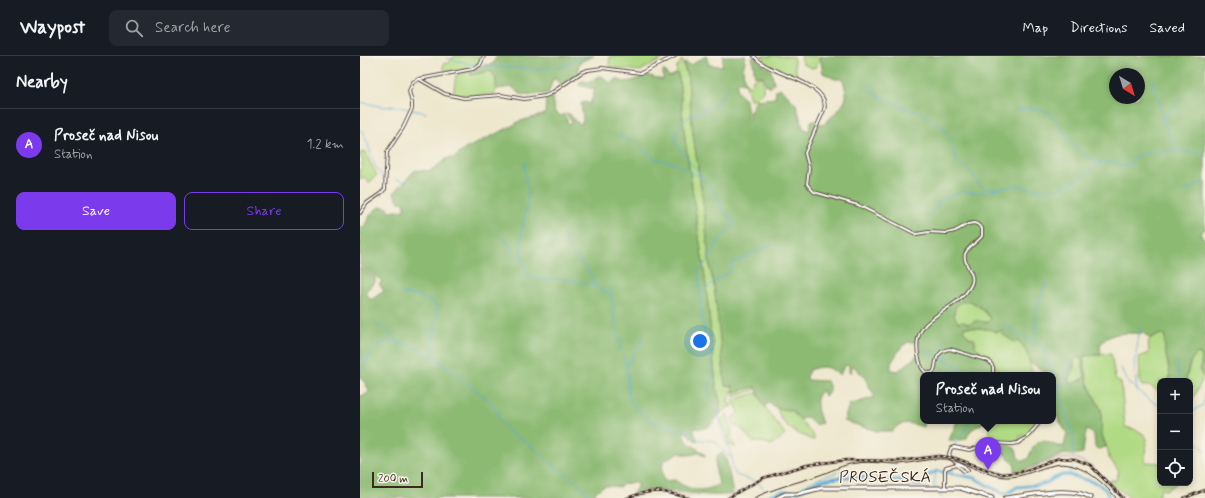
<!DOCTYPE html>
<meta charset="utf-8">
<style>
:root{--surface:#171b24;--page:#242831;--text:#f1f3f6;--muted:#9ea1a6;--line:#363941;--accent:#7c3aed}
body{margin:0;font-family:Mynerve,sans-serif;background:var(--page);color:var(--text)}
.controls{position:absolute;right:12px;bottom:12px;display:grid;overflow:hidden;border-radius:8px;box-shadow:0 2px 6px #0003}
.controls button{width:36px;height:36px;display:grid;place-items:center;padding:0;border:0;border-bottom:1px solid var(--line);background:var(--surface);color:var(--text);font:20px sans-serif}
.compass{position:absolute;left:749px;top:12px;width:36px;height:36px;border-radius:50%;background:var(--surface);box-shadow:0 2px 6px #0003;rotate:142deg}
.scale{position:absolute;left:12px;bottom:10px;width:51px;box-sizing:border-box;padding-left:4px;border:2px solid #3b2a1e;border-top:0;font-size:11px;line-height:14px;white-space:nowrap;color:#3b2a1e;-webkit-text-stroke:3px #f7f3e8;paint-order:stroke}
.you{position:absolute;left:340px;top:285px;width:14px;height:14px;margin:-10px;border:3px solid #fff;border-radius:50%;background:#1a73e8;box-shadow:0 0 0 6px #1a73e833}
.badge{display:grid;place-items:center;width:26px;height:26px;border-radius:50%;background:var(--accent);color:#fff;font-size:13px;font-weight:700}
.pin{position:absolute;translate:-50% -33px;filter:drop-shadow(0 1px 2px #0008)}
.pin::after{content:'';position:absolute;top:21px;width:14px;height:12px;background:inherit;clip-path:polygon(0 0,100% 0,50% 100%)}
.popup{position:absolute;left:560px;top:316px;width:136px;height:52px;box-sizing:border-box;display:grid;place-content:center;border-radius:8px;background:var(--surface);filter:drop-shadow(0 1px 3px #0005);font-size:13px;white-space:nowrap;color:var(--muted)}
.popup b{font-size:15px;color:var(--text)}
.popup::after{content:'';position:absolute;left:50%;top:100%;margin-left:-8px;border:8px solid transparent;border-top-color:var(--surface)}
.list{margin:0;padding:0;list-style:none}
h2{display:flex;justify-content:space-between;align-items:center;height:52px;margin:0;padding:0 16px;font-size:17px}
h2 small{font-size:13px;font-weight:400;color:var(--muted)}
.list li{display:grid;grid-template-columns:26px 1fr auto;gap:12px;align-items:center;box-sizing:border-box;height:72px;padding:0 16px;border-top:1px solid var(--line)}
.list b{display:block;font-size:15px;white-space:nowrap}
.list p{margin:0;font-size:13px;white-space:nowrap;color:var(--muted)}
.list em{font-size:13px;font-style:normal;color:var(--muted)}
.actions{display:flex;gap:8px;padding:12px 16px}
.actions a{flex:1;padding:9px 0;border:1px solid var(--accent);border-radius:8px;text-align:center;font-size:14px;color:var(--accent)}
.actions .main{background:var(--accent);color:#fff}
.icon{flex:none;width:22px;height:22px;fill:none;stroke:currentColor;stroke-width:2;stroke-linecap:round;stroke-linejoin:round}
.map{position:relative;flex:none;width:845px;height:442px;overflow:hidden}
header{display:flex;align-items:center;gap:24px;box-sizing:border-box;height:56px;padding:0 20px;background:var(--surface);border-bottom:1px solid var(--line)}
header strong{font-size:19px}
nav{display:flex;gap:22px;margin-inline-start:auto;font-size:14px}
.search{width:280px;height:36px;background:var(--page);display:flex;align-items:center;gap:10px;box-sizing:border-box;padding:0 14px;border-radius:8px;color:var(--muted);font-size:15px}
main{display:flex}
aside{flex:1;background:var(--surface)}
.map>svg:first-child{display:block}
</style>
<header>
<strong>Waypost</strong>
<div class="search"><svg class="icon" aria-label="search" viewBox="0 0 24 24"><circle cx="10" cy="10" r="6"/><path d="M15 15l6 6"/></svg>Search here</div>
<nav><a>Map</a><a>Directions</a><a>Saved</a></nav>
</header>
<main>
<aside>
<h2>Nearby<small></small></h2>
<ul class="list">
<li><span class="badge">A</span><div><b>Proseč nad Nisou</b><p>Station</p></div><em>1.2 km</em></li>
</ul>
<div class="actions"><a class="main">Save</a><a>Share</a></div>
</aside>
<div class="map">
<svg width="845" height="442" viewBox="0 0 845 442">
<rect width="100%" height="100%" fill="#f7f3e8"/>
<filter id="ink" filterUnits="userSpaceOnUse"><feTurbulence type="fractalNoise" baseFrequency=".025" numOctaves="2"/><feDisplacementMap in="SourceGraphic" scale="8" xChannelSelector="R" yChannelSelector="G"/><feConvolveMatrix kernelMatrix="1 2 1 2 8 2 1 2 1" color-interpolation-filters="sRGB"/></filter>
<filter id="wash" filterUnits="userSpaceOnUse"><feTurbulence type="fractalNoise" baseFrequency=".012" numOctaves="4" result="noise"/><feDisplacementMap in="SourceGraphic" scale="16" xChannelSelector="R" yChannelSelector="G"/><feGaussianBlur stdDeviation="0.9" result="paint"/><feColorMatrix in="noise" values="0 0 0 0 0 0 0 0 0 0 0 0 0 0 0 0 0 1.4 0 .05"/><feComposite in="paint" operator="in"/></filter>
<g filter="url(#wash)">
<rect width="100%" height="100%" fill="#eee7cd"/>
<g fill="#d1bfbd">
<path d="M579 399 595 401 628 413 643 416 660 415 699 401H716L724 405 733 410 765 442H762L729 410 715 404H699L661 417 643 419 627 416 594 404 579 401 539 406 486 405 447 411 403 423 375 440 371 442H364L376 437 403 421 447 408 486 403 539 404Z"/>
<path d="M287 434H303L335 442H324L296 436 287 437 271 442H264Z"/>
</g>
<g fill="#b1da84" stroke="#768251">
<path d="M94 0H122C120 13 96 17 85 14L83 12 84 7 88 8Z"/>
<path d="M250 0H308L280 15 250 11 249 9Z"/>
<path d="M402 0H433L437 19C431 21 419 15 413 12 411 11 404 2 402 0Z"/>
<path d="M441 0H459V6L457 7 456 11 452 12 443 8Z"/>
<path d="M322 4 328 24 333 78 344 153 350 213 354 229 366 329 373 330 375 336 389 332 397 331 394 334 374 341 373 334 368 345 369 348H372L373 350 367 352 360 358V346L356 329 346 229 325 83 319 22 316 12Z"/>
<path d="M111 15V19L131 15C136 21 138 30 135 38L116 40 93 38 96 19Z"/>
<path d="M403 20V36L396 43H390L389 39 385 27 391 30 393 23Z"/>
<path d="M6 96 9 104 17 119 9 127 4 121 0 123V113L2 112V107L3 105 1 101H0V97Z"/>
<path d="M609 245C618 249 625 255 631 263L627 267 623 266 609 268 598 267 594 259 595 251 602 246Z"/>
<path d="M605 271 628 273 637 276 643 274 642 278C668 288 666 293 673 319H641L632 304 615 291V284C611 280 606 281 603 274Z"/>
<path d="M802 278 805 280V295L810 319 809 325H800V337L791 330H782L780 327 779 301 788 298C790 293 787 287 790 282Z"/>
<path d="M836 297 840 298 842 300 840 313 843 322 833 343 830 342 831 338 830 325H826V324L831 305Z"/>
<path d="M751 298 755 322 761 327 765 371C774 373 783 375 787 383L785 398V406L800 407V427H817L806 434 801 433 798 442H770L750 426V424H756L759 415 749 402 748 394 742 379 741 354 728 328 723 300Z"/>
<path d="M719 301 722 306 725 320 722 324 711 328 708 326V324C714 318 714 311 714 304Z"/>
<path d="M396 337 398 338 407 354 425 378C422 384 416 387 410 389L407 387 392 385 380 371 374 370 372 362 379 356 373 344Z"/>
<path d="M418 353 431 354 452 378 454 381V384H452C446 380 443 380 437 377 430 373 417 362 418 353Z"/>
<path d="M367 358C370 365 373 374 371 381H370L372 387 376 391 368 389V380L362 370 361 364Z"/>
<path d="M629 365H679L667 380H660L659 385C651 389 635 387 630 378 628 374 629 369 629 365Z"/>
</g>
<g fill="#8cba72" stroke="#647248" fill-rule="evenodd">
<path d="M138 0H234L222 5 218 10 220 16 200 30 197 24 193 23 188 38C174 36 164 46 153 31L136 33V22L131 15 111 19V15L124 9 133 8 136 1Z"/>
<path d="M346 0 349 9 362 10 363 0H386L383 14 385 27 377 26V34L386 45 388 58 386 61 388 63 389 62 390 56 396 44 415 42 416 34 420 32 436 48 443 72 449 75 451 65H456L463 69C469 63 484 51 486 42 487 37 484 29 483 23H475L463 17 460 0H845V173L840 177 842 181 845 183V319L842 320 841 318 842 300 838 297C829 302 827 316 826 325H809C812 310 802 295 805 280L802 278 790 282 783 277C766 278 751 274 740 289L741 299 723 300 728 328 741 354 742 379 746 391 738 393 735 391 734 379 727 374 725 380 723 397 712 399 704 398 667 413 654 416 655 410 646 399 635 393 634 389C641 388 651 389 656 393L658 402 663 405 668 403C671 395 676 381 688 386 695 389 696 391 704 390L707 378 695 357 693 350V319H685L681 313 670 307 665 292 659 285 654 286 642 278V274L637 276 628 273 605 271 603 274 609 282H613L615 284V291L630 302 635 308V319H563V365L564 371C552 368 541 363 533 375H517L484 365 489 349 515 341 503 319 496 313 493 309 491 316H489V309L484 310 480 319C467 310 464 309 449 314L447 321 448 324 467 325 470 332V336L465 340 463 334C452 339 458 358 462 367L455 369 446 361 440 364 431 354 418 353 409 347 404 350 398 338 396 331 389 332 375 336 373 333V330L365 329 354 229 350 213 344 153 333 78 328 24 324 7 326 6 327 8 331 9ZM755 18H779V42H755ZM609 245C617 248 626 255 631 263 626 269 622 264 615 265 613 266 612 267 609 268L602 265 598 267 594 259 595 251 602 246ZM548 286H559V297L551 305 538 315 531 314V307L542 290ZM719 301 722 306 725 320 722 324 711 328 708 324 713 316 714 304Z"/>
<path d="M392 0 411 14 414 27 410 32 408 29H406L403 20H395Z"/>
<path d="M303 15H305L308 20H311L317 17 319 22 325 83 346 229 356 329 360 346V358C351 369 350 374 334 372V376L338 386 334 384 326 376 323 377C326 389 338 391 345 399V400L338 397 330 399 318 397 303 405 302 416 304 425 315 424C329 435 344 437 359 428 357 418 353 408 358 398L362 397 365 401 367 406 373 438C346 442 322 434 296 434 288 433 280 436 272 439L277 431V428L274 426 264 428 259 431C247 429 243 428 235 437V442H0V340L7 338 9 335 5 327 0 322V211L15 222V226L5 236 11 244 24 235 19 228 22 225 0 209V170L4 171C9 162 14 147 28 152L29 156 44 154 45 147 39 146 34 137 55 114 70 115 88 102H94L105 93 154 69 157 66 185 58 186 42 192 41 195 56 201 60 205 58 204 59 207 63V66L210 68 212 65 206 58H210L215 65 220 68 223 65 221 47 225 46 230 48 235 33 219 29 221 25 232 26C241 15 243 22 251 27L257 23 263 26 272 25 286 19 303 24Z"/>
<path d="M592 365H626L611 374 606 383 594 385 589 384 597 366Z"/>
</g>
<g fill="none" stroke-linecap="round" stroke-linejoin="round">
<g stroke="#5aabd5" stroke-width="1">
<path d="M86 2 118 10"/>
<path d="M119 10 180 13 198 12"/>
<path d="M200 11 206 10 214 4 227 0"/>
<path d="M792 24C797 36 799 48 802 60 806 74 813 81 814 95"/>
<path d="M511 28 513 35 516 39 533 46 542 51 561 57 584 73 591 83 594 99 597 106 609 114 619 128 625 132H641L656 129 679 134H696L714 125 742 106H752L762 110 772 108V103C786 92 829 94 845 99"/>
<path d="M0 46 23 51 34 50 66 57"/>
<path d="M656 54C665 53 675 51 684 55 696 59 701 74 708 83 715 94 728 104 741 106"/>
<path d="M804 63 810 54 822 41"/>
<path d="M0 73C11 85 9 108 23 121"/>
<path d="M258 80 274 86 296 103 313 107 334 118 342 120 355 137 363 153 374 167 373 171 359 184 351 200 339 215V219C340 231 339 244 341 256 344 283 360 311 347 338L358 355 363 378 372 401"/>
<path d="M165 106C163 119 169 130 168 143 168 151 164 160 163 168 159 185 160 203 168 219 178 225 192 222 203 223 217 224 240 231 251 239L254 250 256 274 267 313 268 337 270 345 274 351 293 366 314 372 324 373 331 376 336 382 342 384 355 385 367 399 372 402V411L376 419 394 425"/>
<path d="M341 119C335 111 317 92 315 84 313 75 325 63 331 59 339 55 347 54 354 49 360 44 363 37 366 31"/>
<path d="M36 123 46 126"/>
<path d="M823 136 845 125"/>
<path d="M567 162C573 158 574 151 578 146 583 141 594 141 602 135L624 137 640 132"/>
<path d="M204 180 209 193 228 214 236 231"/>
<path d="M143 181 150 190 156 203 162 200"/>
<path d="M687 225C683 234 679 242 677 252 675 263 677 275 673 286 684 291 683 292 686 303 687 307 690 311 692 315"/>
<path d="M251 230V238"/>
<path d="M40 237 62 241 75 248 77 251V257L74 278V301"/>
<path d="M341 238 355 225 368 217 373 207 412 188"/>
<path d="M16 268 33 280 39 287"/>
<path d="M642 268 672 286"/>
<path d="M580 286 585 293 588 306"/>
<path d="M564 295 572 296 577 302 597 309 600 311 603 319"/>
<path d="M776 298 780 272"/>
<path d="M0 300 7 303"/>
<path d="M776 300 774 306 777 334 791 345 800 350"/>
<path d="M817 306 819 325"/>
<path d="M267 311 273 299 281 287 282 282"/>
<path d="M761 312 768 326 777 334"/>
<path d="M2 315 12 295 18 289 25 286H35L59 293 74 301 131 346 137 356 140 364 149 376 173 391 192 409 219 428 228 438 233 442"/>
<path d="M692 316 713 379C714 387 712 393 713 401"/>
<path d="M697 330 703 328C708 320 711 315 711 305"/>
<path d="M830 358 839 351 842 350 845 343V336"/>
<path d="M830 380 845 394"/>
<path d="M594 391C596 381 607 376 609 365"/>
<path d="M576 415 574 430 582 442"/>
<path d="M709 419 712 411"/>
<path d="M396 427 401 429 403 432"/>
<path d="M442 434V431L457 423 481 415H490L496 421"/>
</g>
<path stroke="#5aabd5" stroke-width="3" d="M407 442 410 439 423 435 435 436 463 424 483 421H500L523 425 538 424 550 426 556 429H562L570 418 578 415 615 422 628 430 643 437H648L657 431 679 429 686 427 696 421 703 419H709L737 427 745 433 750 442"/>
</g>
</g>
<g filter="url(#ink)">
<g fill="none" stroke-linecap="round" stroke-linejoin="round">
<defs>
<g id="minor">
<path d="M394 0C400 7 407 11 415 14 428 21 471 32 464 54L445 97 449 112 447 128 454 136 498 149 556 178 569 176 587 177 595 175 608 168 614 167 617 168 622 172V180C617 187 608 190 605 198 602 209 617 217 611 229 596 259 547 258 559 303 560 308 562 317 569 317 581 318 568 296 590 293L629 305 633 311V319"/>
<path d="M59 23 85 38 104 42 141 39 164 43 185 40 190 38 222 16 228 14 242 12 281 17 315 0"/>
<path d="M0 157 7 147 20 138 25 133 27 96 43 72 52 53V47L49 35 53 26 59 23 113 13 120 9 124 0"/>
<path d="M608 414C601 406 594 410 589 398L591 392 594 391 610 394 631 387 652 388 658 387 667 381 681 365"/>
<path d="M585 432V414L586 412 597 409 604 415 608 414"/>
</g>
<g id="major">
<path d="M417 442 425 438H437L462 432H600L632 442"/>
<path d="M645 442C667 440 713 429 731 442"/>
</g>
</defs>
<use href="#minor" stroke="#564638" stroke-width="4"/>
<use href="#major" stroke="#564638" stroke-width="5"/>
<use href="#minor" stroke="#fff" stroke-width="2"/>
<use href="#major" stroke="#fff" stroke-width="3"/>
<path stroke="#3b2a1e" stroke-width="1" d="M394 442C414 432 436 427 457 420 470 416 483 408 497 407 511 405 525 408 539 408 554 407 570 402 585 403 606 406 623 419 645 421 663 422 678 412 695 409 717 404 743 425 756 442"/>
<defs>
<g id="rail">
<path d="M267 442C295 432 302 435 329 442"/>
<path d="M368 442 403 422 447 409 486 404 539 405 579 400 595 402 628 414 643 418 661 416 699 402 715 403 730 409 763 442"/>
<path d="M824 442 845 434"/>
</g>
</defs>
<use href="#rail" stroke="#3b2a1e" stroke-width="2.5"/>
<use href="#rail" stroke="#f7f3e8" stroke-width="1" stroke-dasharray="3" stroke-linecap="butt"/>
</g>
</g>
<g text-anchor="middle" stroke-width="3" stroke-linejoin="round" paint-order="stroke">
<g font-size="16" fill="#3b2a1e" stroke="#f7f3e8">
<text x="525" y="426">PROSEČSKÁ</text>
</g>
</g>
</svg>
<div class="controls">
<button>+</button>
<button>−</button>
<button><svg class="icon" aria-label="locate" viewBox="0 0 24 24"><circle cx="12" cy="12" r="6"/><path d="M12 2v4M12 18v4M2 12h4M18 12h4"/></svg></button>
</div>
<svg class="compass" viewBox="-18 -18 36 36"><path d="M0-13l5 13h-10z" fill="#e53935"/><path d="M0 13l5-13h-10z" fill="#9ea1a6"/></svg>
<div class="scale">200 m</div>
<div class="you"></div>
<div class="pin badge" style="left:628px;top:414px">A</div>
<div class="popup"><b>Proseč nad Nisou</b>Station</div>
</div>
</main>
